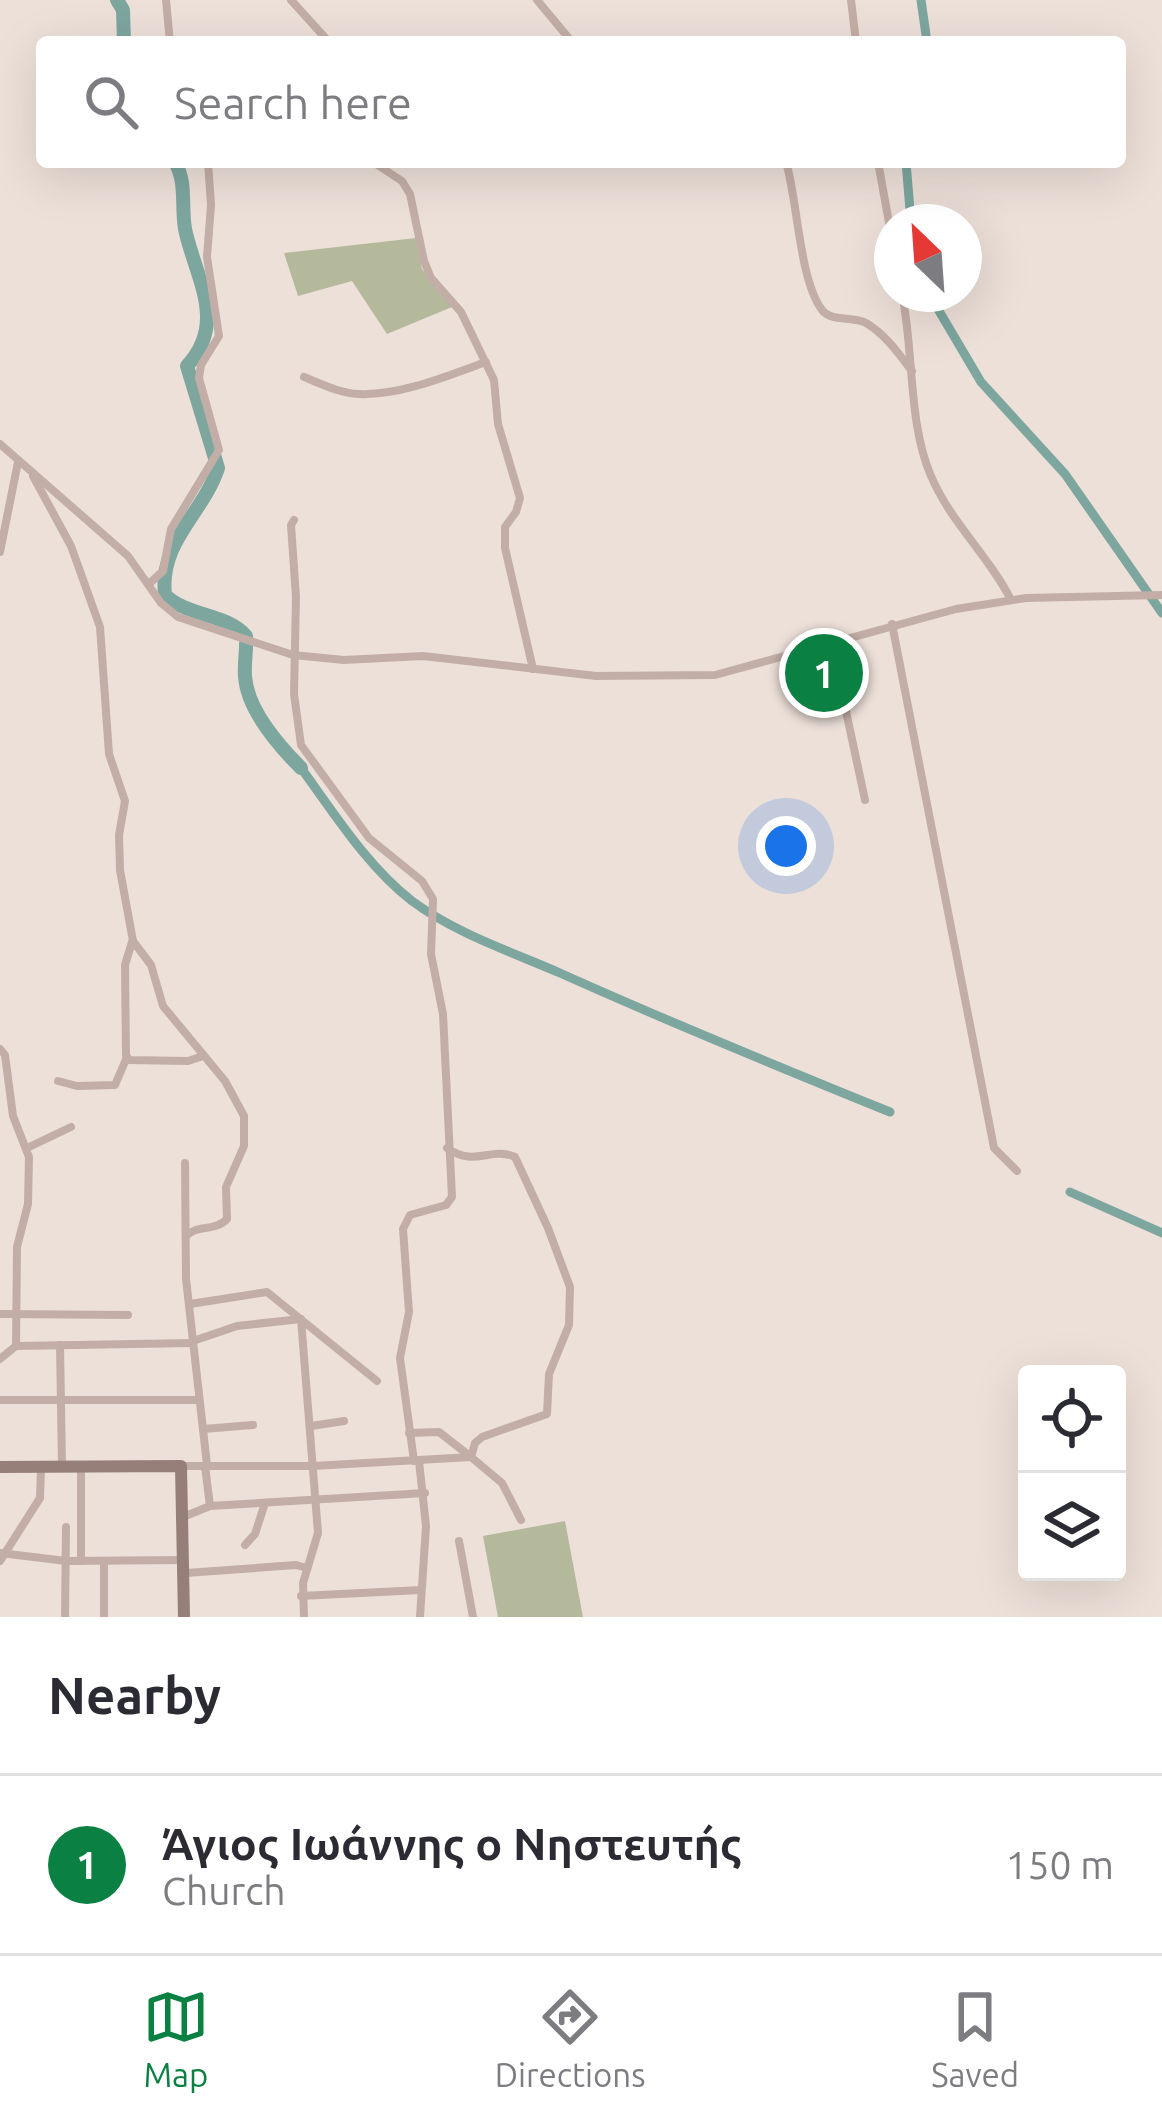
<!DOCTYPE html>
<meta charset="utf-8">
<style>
:root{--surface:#fff;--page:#f7f7f7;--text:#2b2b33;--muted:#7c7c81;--line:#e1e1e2;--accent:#0b8043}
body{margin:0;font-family:Ubuntu,sans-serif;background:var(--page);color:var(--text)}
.controls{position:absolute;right:36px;bottom:36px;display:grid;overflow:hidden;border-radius:12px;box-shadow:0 12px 48px #0002}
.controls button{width:108px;height:108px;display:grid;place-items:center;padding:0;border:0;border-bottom:3px solid var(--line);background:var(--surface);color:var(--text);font:60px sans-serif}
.compass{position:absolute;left:874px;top:204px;width:108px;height:108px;border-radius:50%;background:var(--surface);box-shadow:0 12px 48px #0002;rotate:335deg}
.you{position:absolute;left:786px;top:846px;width:42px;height:42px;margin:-30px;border:9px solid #fff;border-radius:50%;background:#1a73e8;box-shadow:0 0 0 18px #1a73e833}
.badge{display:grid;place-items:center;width:78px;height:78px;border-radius:50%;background:var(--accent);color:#fff;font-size:39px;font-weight:700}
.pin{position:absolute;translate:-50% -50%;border:6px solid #fff;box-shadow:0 3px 12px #0006}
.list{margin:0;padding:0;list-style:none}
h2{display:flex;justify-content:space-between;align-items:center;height:156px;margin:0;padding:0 48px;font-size:51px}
h2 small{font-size:39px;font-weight:400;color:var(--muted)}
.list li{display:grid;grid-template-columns:78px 1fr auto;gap:36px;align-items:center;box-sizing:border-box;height:180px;padding:0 48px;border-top:3px solid var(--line)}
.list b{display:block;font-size:45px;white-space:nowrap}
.list p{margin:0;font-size:39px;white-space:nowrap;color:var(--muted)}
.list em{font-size:39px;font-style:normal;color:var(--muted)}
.icon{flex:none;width:66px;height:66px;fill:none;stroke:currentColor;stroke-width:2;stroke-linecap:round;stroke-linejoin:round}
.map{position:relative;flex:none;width:1162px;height:1617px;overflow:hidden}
.search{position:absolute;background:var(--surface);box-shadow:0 12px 48px #0002;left:36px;right:36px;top:36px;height:132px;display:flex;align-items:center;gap:30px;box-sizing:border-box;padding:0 42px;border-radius:12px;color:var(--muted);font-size:45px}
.sheet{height:336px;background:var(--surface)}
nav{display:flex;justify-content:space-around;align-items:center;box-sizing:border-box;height:168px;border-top:3px solid var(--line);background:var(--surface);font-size:33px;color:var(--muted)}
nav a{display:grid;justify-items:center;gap:6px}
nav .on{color:var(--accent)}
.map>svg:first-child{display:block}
</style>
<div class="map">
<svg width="1162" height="1617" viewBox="0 0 1162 1617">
<rect width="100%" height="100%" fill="#ede0d9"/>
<g fill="#b5b99c">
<path d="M416 238 422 269 452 307 387 334 352 281 298 296 284 253Z"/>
<path d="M565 1521 583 1617H498L483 1536Z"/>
</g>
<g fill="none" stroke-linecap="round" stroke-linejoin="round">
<g stroke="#7da69f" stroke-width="9">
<path d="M921 0 927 42"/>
<path d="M906 162 911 222"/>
<path d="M929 294 981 382 1065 474 1162 613"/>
<path d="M301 768C334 813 367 866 412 901 455 933 512 952 560 973 669 1022 779 1067 890 1112"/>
<path d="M1070 1192 1162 1233"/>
</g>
<g stroke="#7da69f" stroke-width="14">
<path d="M117 0 123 10 124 42"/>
<path d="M175 162C187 183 181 205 185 229 195 277 228 322 187 366L218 468C203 514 159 541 165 595 188 617 226 613 246 636 247 649 244 662 245 676 247 710 278 745 301 768"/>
</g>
<g stroke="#c3aea7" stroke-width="8">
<path d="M166 0 170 42"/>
<path d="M291 0 329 42"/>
<path d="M537 0 572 42"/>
<path d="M851 0 856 42"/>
<path d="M373 162 402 181 410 194 424 261 431 278 461 312 494 380 498 424 520 498 516 512 505 527V548L533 669"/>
<path d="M786 162C798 202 799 279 822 310 831 322 852 316 866 323 885 334 899 354 912 371"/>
<path d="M878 162 892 239"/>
<path d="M902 294C914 351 908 424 931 476 951 523 989 556 1011 600"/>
<path d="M304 377C322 384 339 393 358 394 400 396 447 376 486 362"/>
<path d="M0 444 128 556 161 603 178 617 293 655 344 660 423 656 596 676 715 675 956 609 1026 598 1162 595"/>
<path d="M33 476 71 546 100 627 109 754 125 801 119 835 120 870 133 941 151 965 163 1006 225 1081 244 1116V1146L226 1187 227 1219C215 1232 197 1224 186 1236"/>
<path d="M294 520 291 525 296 597 294 694 301 745 369 838 422 881 433 899 431 954 443 1014 452 1197 446 1205 410 1215 403 1229 409 1312 400 1358 414 1461"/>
<path d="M0 552 18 462"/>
<path d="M149 584 163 571 171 529 219 450 199 378 201 365 219 336 207 257 211 205 208 162"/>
<path d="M892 624 994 1148 1017 1171"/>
<path d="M831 641 865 800"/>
<path d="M132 942 125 965 126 1056 129 1060 188 1061 203 1056"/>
<path d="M0 1049 5 1055 13 1116 29 1157 28 1204 17 1247 16 1346 0 1359"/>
<path d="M58 1081 77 1086 115 1085 127 1057"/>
<path d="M27 1148 71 1127"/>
<path d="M185 1163 186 1279 207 1465"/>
<path d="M190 1304 267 1292 377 1381"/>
<path d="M0 1314 128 1315"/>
<path d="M193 1341 237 1326 301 1319 318 1533 303 1583 304 1617"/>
<path d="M60 1345 62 1466"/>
<path d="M16 1346 193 1343"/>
<path d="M0 1400H199"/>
<path d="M311 1426 344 1421"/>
<path d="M203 1429 253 1425"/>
<path d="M409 1433 439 1432 471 1457 502 1483 521 1520"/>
<path d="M419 1461 426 1526 420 1617"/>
<path d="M181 1466H313L471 1457 475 1443 482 1437 547 1414 549 1374 569 1325 570 1287 548 1228 515 1157C490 1146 475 1168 447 1148"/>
<path d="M205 1466 210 1506"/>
<path d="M183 1517 210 1506 425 1493"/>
<path d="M459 1541 473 1617"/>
<path d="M245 1545 255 1534 265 1503"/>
<path d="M0 1553 66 1561 184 1560"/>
<path d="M0 1561 40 1498 41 1467"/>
<path d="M81 1561V1467"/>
<path d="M104 1561V1617"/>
<path d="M186 1573 296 1565 307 1568"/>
<path d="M301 1596 421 1590"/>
<path d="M65 1617 66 1527"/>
</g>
<path stroke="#967e79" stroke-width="12" d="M0 1467 181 1466 184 1617"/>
</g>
</svg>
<div class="controls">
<button><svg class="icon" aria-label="locate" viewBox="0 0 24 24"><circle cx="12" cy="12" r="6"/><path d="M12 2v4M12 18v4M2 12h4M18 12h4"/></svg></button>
<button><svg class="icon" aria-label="layers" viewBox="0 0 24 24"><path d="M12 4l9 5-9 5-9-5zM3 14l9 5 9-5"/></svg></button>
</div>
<svg class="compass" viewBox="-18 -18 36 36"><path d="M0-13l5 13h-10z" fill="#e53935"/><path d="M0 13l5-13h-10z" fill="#7c7c81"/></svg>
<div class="you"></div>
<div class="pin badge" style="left:824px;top:673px">1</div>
<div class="search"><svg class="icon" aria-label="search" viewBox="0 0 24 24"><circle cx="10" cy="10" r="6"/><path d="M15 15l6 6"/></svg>Search here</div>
</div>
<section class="sheet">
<h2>Nearby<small></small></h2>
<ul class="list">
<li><span class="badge">1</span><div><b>Άγιος Ιωάννης ο Νηστευτής</b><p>Church</p></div><em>150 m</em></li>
</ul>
</section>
<nav>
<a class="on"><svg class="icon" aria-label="map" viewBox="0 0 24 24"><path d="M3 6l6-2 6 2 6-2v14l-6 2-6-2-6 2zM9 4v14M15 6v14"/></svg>Map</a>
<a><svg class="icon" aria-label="directions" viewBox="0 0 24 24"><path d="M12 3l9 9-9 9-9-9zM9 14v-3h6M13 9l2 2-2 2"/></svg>Directions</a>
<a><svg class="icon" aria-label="saved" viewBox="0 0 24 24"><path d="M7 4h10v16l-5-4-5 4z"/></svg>Saved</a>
</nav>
